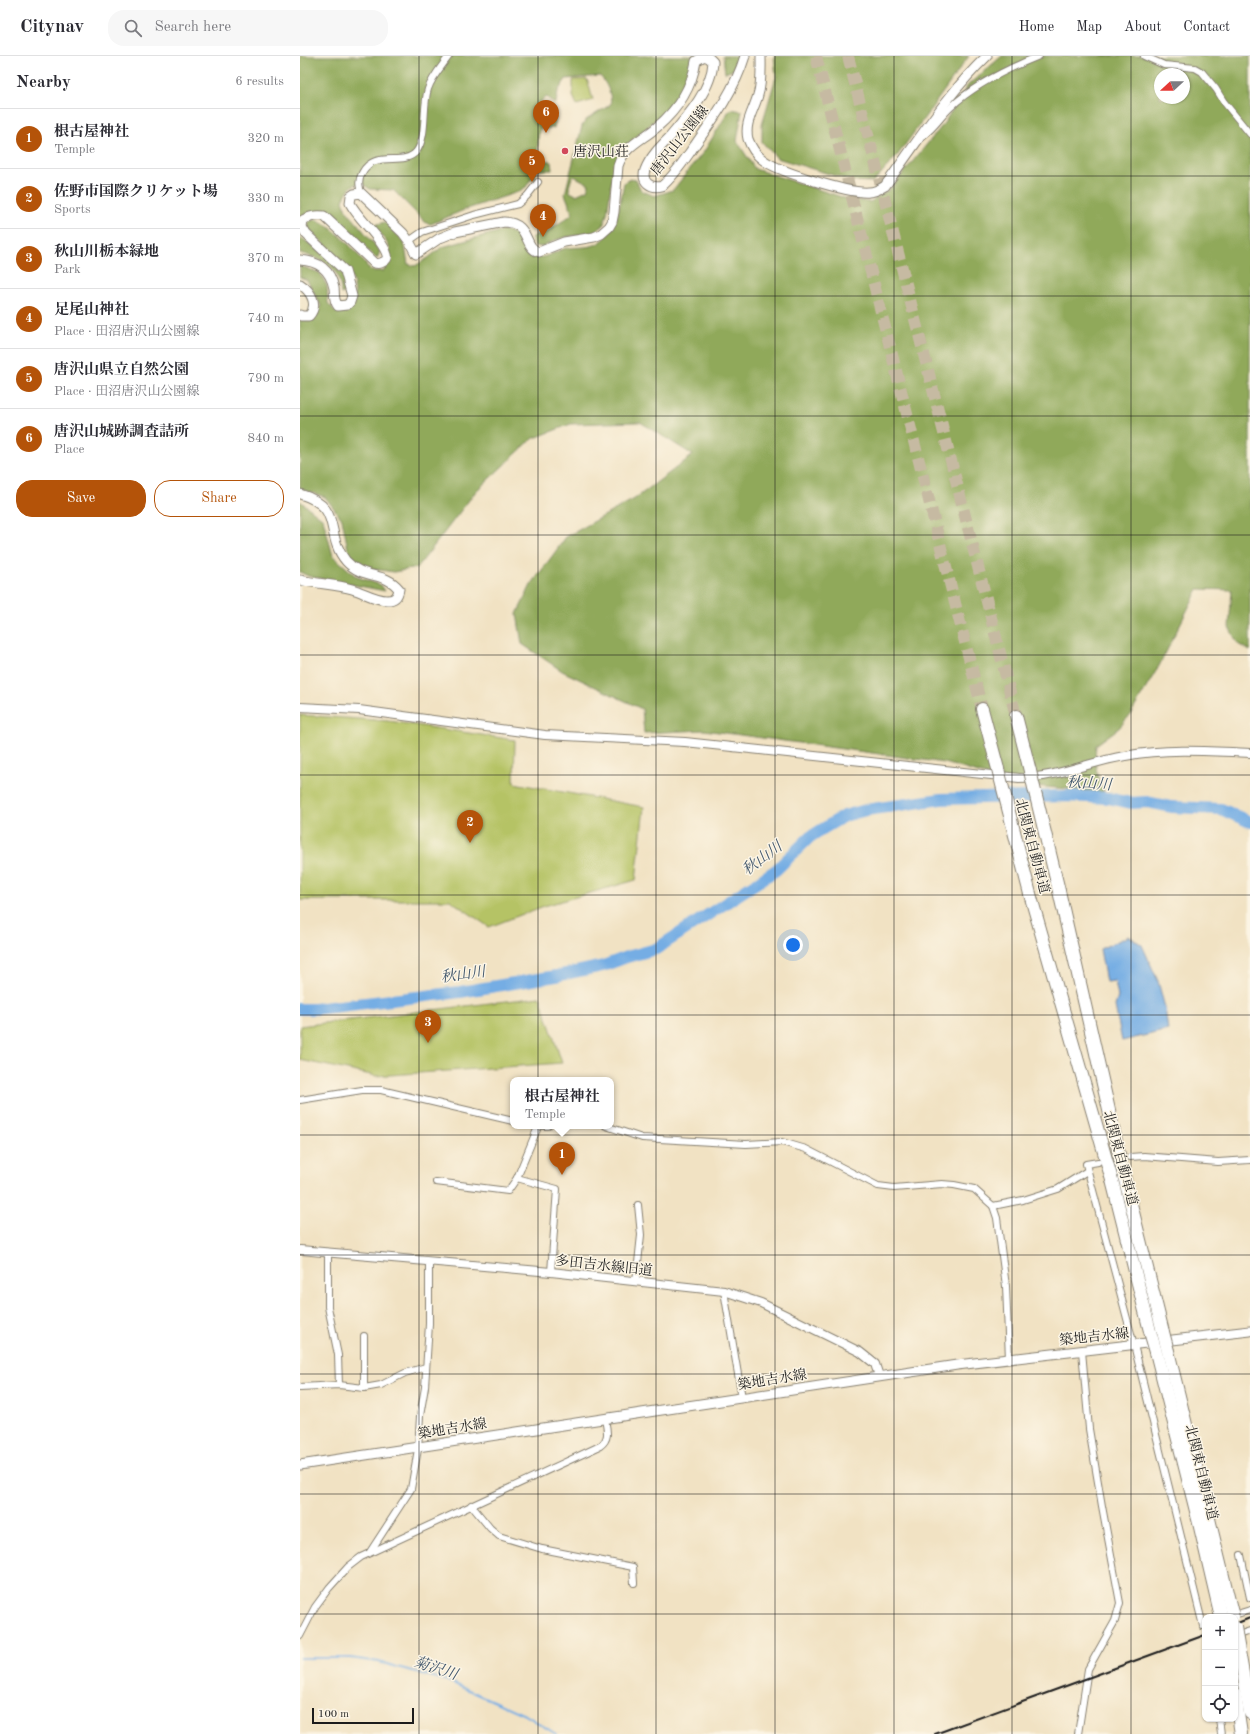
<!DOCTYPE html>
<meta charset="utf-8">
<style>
:root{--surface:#fff;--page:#f7f7f7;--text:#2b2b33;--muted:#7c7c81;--line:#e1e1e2;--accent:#b45309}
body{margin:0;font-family:"Old Standard TT","Noto Serif JP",serif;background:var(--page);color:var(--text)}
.controls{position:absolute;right:12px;bottom:12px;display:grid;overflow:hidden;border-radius:8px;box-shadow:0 1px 3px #0004}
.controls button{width:36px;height:36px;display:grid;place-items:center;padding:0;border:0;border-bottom:1px solid var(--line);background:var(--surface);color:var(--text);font:20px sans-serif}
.compass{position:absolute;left:854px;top:12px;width:36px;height:36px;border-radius:50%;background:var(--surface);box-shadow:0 1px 3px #0004;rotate:249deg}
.scale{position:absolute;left:12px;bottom:10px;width:102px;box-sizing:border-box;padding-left:4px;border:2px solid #1c1c1c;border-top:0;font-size:11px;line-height:14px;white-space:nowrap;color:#1c1c1c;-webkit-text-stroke:3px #fcf5e5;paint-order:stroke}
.you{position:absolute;left:493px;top:889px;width:14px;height:14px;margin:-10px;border:3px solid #fff;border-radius:50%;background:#1a73e8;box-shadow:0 0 0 6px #1a73e833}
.badge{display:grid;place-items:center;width:26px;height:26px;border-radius:50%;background:var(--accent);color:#fff;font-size:13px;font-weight:700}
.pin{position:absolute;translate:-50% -33px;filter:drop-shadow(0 1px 2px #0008)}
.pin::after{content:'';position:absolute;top:21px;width:14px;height:12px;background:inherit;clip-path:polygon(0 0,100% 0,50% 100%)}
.popup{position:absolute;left:210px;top:1021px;width:104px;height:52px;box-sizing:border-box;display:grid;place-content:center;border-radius:8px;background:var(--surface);filter:drop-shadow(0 1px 3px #0005);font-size:13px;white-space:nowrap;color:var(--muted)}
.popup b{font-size:15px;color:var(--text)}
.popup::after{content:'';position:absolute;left:50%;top:100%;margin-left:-8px;border:8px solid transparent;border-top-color:var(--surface)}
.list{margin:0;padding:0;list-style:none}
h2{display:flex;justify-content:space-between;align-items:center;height:52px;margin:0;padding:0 16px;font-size:17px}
h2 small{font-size:13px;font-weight:400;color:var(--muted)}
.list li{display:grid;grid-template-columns:26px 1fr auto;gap:12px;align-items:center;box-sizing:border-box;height:60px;padding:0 16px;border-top:1px solid var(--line)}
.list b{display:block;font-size:15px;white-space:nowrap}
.list p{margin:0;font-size:13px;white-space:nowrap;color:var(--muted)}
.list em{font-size:13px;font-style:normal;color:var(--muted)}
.actions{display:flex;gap:8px;padding:12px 16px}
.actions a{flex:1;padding:9px 0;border:1px solid var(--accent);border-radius:16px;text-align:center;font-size:14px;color:var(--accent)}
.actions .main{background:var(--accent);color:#fff}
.icon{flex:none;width:22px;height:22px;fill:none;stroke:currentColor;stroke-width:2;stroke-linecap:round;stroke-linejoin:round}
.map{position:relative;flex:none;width:950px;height:1678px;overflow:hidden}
header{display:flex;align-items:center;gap:24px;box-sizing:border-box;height:56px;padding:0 20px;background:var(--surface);border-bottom:1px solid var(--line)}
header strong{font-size:19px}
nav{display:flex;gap:22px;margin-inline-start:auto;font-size:14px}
.search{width:280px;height:36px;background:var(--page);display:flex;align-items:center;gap:10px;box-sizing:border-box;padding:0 14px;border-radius:16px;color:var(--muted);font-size:15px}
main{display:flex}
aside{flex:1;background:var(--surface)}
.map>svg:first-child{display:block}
</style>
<header>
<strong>Citynav</strong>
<div class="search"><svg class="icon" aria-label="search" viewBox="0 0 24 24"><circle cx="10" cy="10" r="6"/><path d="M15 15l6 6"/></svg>Search here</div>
<nav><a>Home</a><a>Map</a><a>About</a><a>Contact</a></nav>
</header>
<main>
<aside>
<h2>Nearby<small>6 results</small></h2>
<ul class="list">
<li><span class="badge">1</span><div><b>根古屋神社</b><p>Temple</p></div><em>320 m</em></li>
<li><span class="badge">2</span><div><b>佐野市国際クリケット場</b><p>Sports</p></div><em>330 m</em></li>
<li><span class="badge">3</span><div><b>秋山川栃本緑地</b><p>Park</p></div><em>370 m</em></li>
<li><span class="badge">4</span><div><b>足尾山神社</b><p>Place · 田沼唐沢山公園線</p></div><em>740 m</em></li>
<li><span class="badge">5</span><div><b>唐沢山県立自然公園</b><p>Place · 田沼唐沢山公園線</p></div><em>790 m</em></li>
<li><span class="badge">6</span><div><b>唐沢山城跡調査詰所</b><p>Place</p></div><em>840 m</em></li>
</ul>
<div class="actions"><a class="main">Save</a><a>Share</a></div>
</aside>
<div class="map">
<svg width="950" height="1678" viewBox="0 0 950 1678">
<rect width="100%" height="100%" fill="#fcf5e5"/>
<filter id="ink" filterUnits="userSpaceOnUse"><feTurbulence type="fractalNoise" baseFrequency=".025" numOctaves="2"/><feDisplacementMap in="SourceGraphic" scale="8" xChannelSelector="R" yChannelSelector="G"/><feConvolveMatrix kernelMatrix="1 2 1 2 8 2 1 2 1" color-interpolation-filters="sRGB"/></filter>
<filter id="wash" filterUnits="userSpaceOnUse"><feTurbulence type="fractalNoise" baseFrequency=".012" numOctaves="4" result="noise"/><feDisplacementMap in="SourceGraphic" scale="16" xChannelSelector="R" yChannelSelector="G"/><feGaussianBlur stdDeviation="0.9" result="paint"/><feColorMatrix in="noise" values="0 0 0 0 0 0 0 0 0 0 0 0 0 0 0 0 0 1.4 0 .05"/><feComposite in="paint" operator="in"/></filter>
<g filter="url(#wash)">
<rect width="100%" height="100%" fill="#f1e2c3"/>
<g fill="#b5c365" stroke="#687040">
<path d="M287 23 293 44 277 49 273 40V24Z"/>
<path d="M0 659 89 665 215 684 214 727 344 751 336 824 244 850 189 871 150 844H0Z"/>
<path d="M240 941 262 1007 76 1020 0 1004V970Z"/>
</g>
<g fill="#90a95a" stroke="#56623b" fill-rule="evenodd">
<path d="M0 0H396L378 38 360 60 321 94 314 109 307 158 303 170 293 177 266 181 256 184 242 191 235 190 232 182 235 179 247 176 271 159 272 156 265 138 282 70 286 64 310 49C313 40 306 26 300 20L266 23 258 35 256 47H253L247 41C237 45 236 58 239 67H243L252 62H256L254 72H241L239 74 237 102 238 104 251 105 252 114H236L235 123H231L226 131 218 136 164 154 131 168 126 167 93 134 70 133 61 127C50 129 47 135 43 145L46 154 80 195 77 203C62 190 48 172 32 160 23 154 8 154 0 162ZM274 120 289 128 287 134 276 139 270 136 269 131 272 121Z"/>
<path d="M423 0H439L433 14 425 17Z"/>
<path d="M474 0H669L597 100 573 126 552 125 477 102 462 86V68L476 21Z"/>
<path d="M702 0H950V595L938 588 929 571 932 534 898 533 859 610 830 659 819 672 796 689C794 706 796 721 804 736L734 730 709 726 645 707 404 674 344 677 342 653 262 615 222 588 217 558 231 529 266 481 336 442 393 399 340 366 271 368 232 383 176 435 117 512 94 516 67 512 49 498 42 463 25 441 0 433V264L11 262 21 250 7 224 0 221V210L20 217 27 230 28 247 37 257 48 254C50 251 54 247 54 243 60 214 27 192 9 174L8 166 15 163C37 172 57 197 71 215H83C98 194 87 187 74 169L85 166 104 185 108 208 115 210 128 202 142 191 205 174 220 180 225 193 231 201C243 204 252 197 263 193 274 190 287 193 297 188 317 178 320 146 324 127L330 123 336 124 341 134 354 140 373 134 405 94 430 53 442 55 437 85 455 113 548 143 570 146 590 133 642 70 668 29ZM860 18H884V42H860Z"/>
<path d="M0 181 20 195 44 219 47 235 41 238C40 210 25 204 0 197Z"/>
<path d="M0 445 23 463 33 500 57 521 81 529 85 535 8 520 0 516Z"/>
</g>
<path fill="#75ade4" stroke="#486480" d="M829 880 842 889 858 925 865 952 868 974 822 985 815 950 818 941 815 925 806 926 800 893Z"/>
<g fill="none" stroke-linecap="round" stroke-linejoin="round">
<path stroke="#75ade4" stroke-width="2" d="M0 1602H50L79 1606 148 1625 227 1660 256 1678"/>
<path stroke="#75ade4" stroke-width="12" d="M0 953H14L160 936 256 920 303 910 327 901 356 893 476 814 510 781 521 774 544 760 566 754 641 743 766 740 808 742 831 747 847 746 871 751 921 753 950 766"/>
</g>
</g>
<g filter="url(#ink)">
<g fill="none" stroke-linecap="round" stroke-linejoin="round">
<g stroke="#c6baa2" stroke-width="12" stroke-dasharray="12 6" stroke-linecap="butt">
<path d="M516 0 682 653"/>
<path d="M548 0 716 660"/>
</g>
<defs>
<g id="minor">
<path d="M844 0 864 9 895 12 902 16 916 33 924 46 950 78"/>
<path d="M624 79C635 71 641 60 651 51 675 28 709 12 739 0"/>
<path d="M61 137C59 129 58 125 62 117 74 93 103 111 116 96 128 81 122 51 128 33 132 21 142 10 149 0"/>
<path d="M109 185 122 176 174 159 218 148 227 140 238 126"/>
<path d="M0 1044 62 1034H81L213 1065"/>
<path d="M236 1070H248"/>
<path d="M306 1070 342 1082 446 1088 482 1086 506 1093 578 1130 594 1132 642 1128 654 1129 674 1133 693 1150 697 1162 706 1230 709 1303"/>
<path d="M830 1101 844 1100 918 1106 950 1104"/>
<path d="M798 1106 786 1108 834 1289 903 1570 905 1569"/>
<path d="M217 1122 257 1133 251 1216"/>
<path d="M136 1126 208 1135 217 1122 238 1071"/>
<path d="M693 1150 723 1144 758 1133 787 1115"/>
<path d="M28 1197V1251L38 1299 39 1329"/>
<path d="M336 1225 341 1179 338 1149"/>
<path d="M424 1235 442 1342"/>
<path d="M64 1280V1332"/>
<path d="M0 1331 39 1329 64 1332 81 1329 105 1317 126 1311"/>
<path d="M171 1449 190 1472 199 1480 242 1493 333 1511 334 1527"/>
<path d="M70 1496 111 1433 118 1393 120 1360 125 1331 129 1268V1205"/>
<path d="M941 1499 950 1542"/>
<path d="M931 1560 950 1554"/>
<path d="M0 1580 15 1551 29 1532 48 1511 61 1501 300 1390C310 1383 307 1374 305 1363"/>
<path d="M935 1580 950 1575"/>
<path d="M919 1663 921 1678"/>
<path d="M778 1678 788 1613 815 1565 820 1547 802 1450 789 1373 782 1295"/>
</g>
<g id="tertiary">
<path d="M0 651 59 654 245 679 385 686 719 722C757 722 788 706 825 700 866 692 909 695 950 697"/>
<path d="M0 1194 251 1216 424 1235 461 1247 560 1296 575 1308 579 1320"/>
</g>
<g id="secondary">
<path d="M461 0C461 13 462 27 458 39 454 54 444 67 448 83 451 91 455 98 462 103 476 115 550 138 569 136 575 136 580 133 585 130 618 85 647 38 687 0"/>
<path d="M0 204C18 205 30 213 34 232 35 238 33 244 38 250L47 249 50 246 52 240 45 215 6 178 2 171 3 164C10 160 16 159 24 160L74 207C78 208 80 208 83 206 86 205 88 202 87 199 83 183 58 163 50 147L51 140 54 138 61 137 103 177 109 185 116 198 140 182 155 176 204 166C231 167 223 192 239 196L264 186 294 181 301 178 309 171 312 166 314 156 318 110C324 90 342 84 357 71 377 54 392 31 396 5L404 0 409 2 413 6C412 33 386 62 369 82 360 91 350 101 345 114 341 126 351 133 362 130 375 119 385 103 395 89 415 61 435 33 445 0"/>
<path d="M0 228C11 235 19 249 9 260H1L0 259"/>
<path d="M0 438C45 452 23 477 46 505 63 524 85 515 99 533 98 540 95 544 87 544 75 544 63 536 52 533 35 528 17 528 0 524"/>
<path d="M0 1409 657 1309 950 1275"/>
</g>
<g id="motorway">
<path d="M682 653 698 713"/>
<path d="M716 660 730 715"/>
<path d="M759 835 824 1120 863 1276"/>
<path d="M730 838 812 1124 851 1279"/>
<path d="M868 1295 932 1557"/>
<path d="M856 1296 900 1471 921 1561"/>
<path d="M937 1584 950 1657"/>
<path d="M935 1638 941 1678"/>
</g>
</defs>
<use href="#minor" stroke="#867f70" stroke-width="8"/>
<use href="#tertiary" stroke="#867f70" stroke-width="10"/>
<use href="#secondary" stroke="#867f70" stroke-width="11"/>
<use href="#motorway" stroke="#867f70" stroke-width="14"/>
<use href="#minor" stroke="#fff" stroke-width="6"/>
<use href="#tertiary" stroke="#fff" stroke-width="8"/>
<use href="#secondary" stroke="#fff" stroke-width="9"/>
<use href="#motorway" stroke="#fff" stroke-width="12"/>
<g stroke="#1c1c1c" stroke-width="2">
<path d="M935 1568 950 1562"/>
<path d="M635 1678 905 1579"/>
</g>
<defs>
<g id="motorway-bridge">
<path d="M698 713 730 838"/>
<path d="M730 715 759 835"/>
<path d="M863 1276 868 1295"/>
<path d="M851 1279 856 1296"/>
<path d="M932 1557 933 1561"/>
<path d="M935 1571 937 1584"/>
</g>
</defs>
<use href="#motorway-bridge" stroke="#867f70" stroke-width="14" stroke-linecap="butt"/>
<use href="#motorway-bridge" stroke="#fff" stroke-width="12"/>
</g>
</g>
<path fill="none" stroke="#1c1c1c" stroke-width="1" stroke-opacity="0.55" d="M119 0V1678M238 0V1678M356 0V1678M475 0V1678M594 0V1678M712 0V1678M831 0V1678M0 120H950M0 240H950M0 360H950M0 479H950M0 599H950M0 719H950M0 839H950M0 959H950M0 1079H950M0 1199H950M0 1318H950M0 1438H950M0 1558H950"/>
<circle fill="#d1495b" stroke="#fcf5e5" stroke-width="1.5" cx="265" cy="95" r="4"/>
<g text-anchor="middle" stroke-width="3" stroke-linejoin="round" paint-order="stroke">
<g font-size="14" fill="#1c1c1c" stroke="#fcf5e5">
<text transform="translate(379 84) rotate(-52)" y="5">唐沢山公園線</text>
<text transform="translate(733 790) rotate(75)" y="5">北関東自動車道</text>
<text transform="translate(821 1102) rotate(75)" y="5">北関東自動車道</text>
<text transform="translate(304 1209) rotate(6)" y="5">多田吉水線旧道</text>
<text transform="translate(794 1280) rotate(-6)" y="5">築地吉水線</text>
<text transform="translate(472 1323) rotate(-9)" y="5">築地吉水線</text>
<text transform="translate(152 1372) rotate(-9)" y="5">築地吉水線</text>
<text transform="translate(902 1416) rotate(76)" y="5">北関東自動車道</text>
</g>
<g font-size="14" fill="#1c1c1c" stroke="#fcf5e5" text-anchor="start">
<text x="273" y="100">唐沢山荘</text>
</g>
<g font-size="15" font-style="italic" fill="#40566c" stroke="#fcf5e5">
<text transform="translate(789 727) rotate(4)" y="5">秋山川</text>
<text transform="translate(462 802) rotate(-37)" y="5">秋山川</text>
<text transform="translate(163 918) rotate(-8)" y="5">秋山川</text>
<text transform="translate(136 1612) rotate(18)" y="5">菊沢川</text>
</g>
</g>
</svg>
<div class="controls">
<button>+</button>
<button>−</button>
<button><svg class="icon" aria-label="locate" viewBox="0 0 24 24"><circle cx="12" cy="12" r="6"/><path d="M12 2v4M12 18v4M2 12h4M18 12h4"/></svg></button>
</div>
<svg class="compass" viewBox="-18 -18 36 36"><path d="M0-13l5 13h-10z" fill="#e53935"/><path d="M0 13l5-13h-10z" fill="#7c7c81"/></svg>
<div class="scale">100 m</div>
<div class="you"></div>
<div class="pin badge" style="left:262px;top:1119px">1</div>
<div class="popup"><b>根古屋神社</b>Temple</div>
<div class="pin badge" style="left:170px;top:787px">2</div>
<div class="pin badge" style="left:128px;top:987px">3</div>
<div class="pin badge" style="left:243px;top:181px">4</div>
<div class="pin badge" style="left:232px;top:126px">5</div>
<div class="pin badge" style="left:246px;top:77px">6</div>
</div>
</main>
